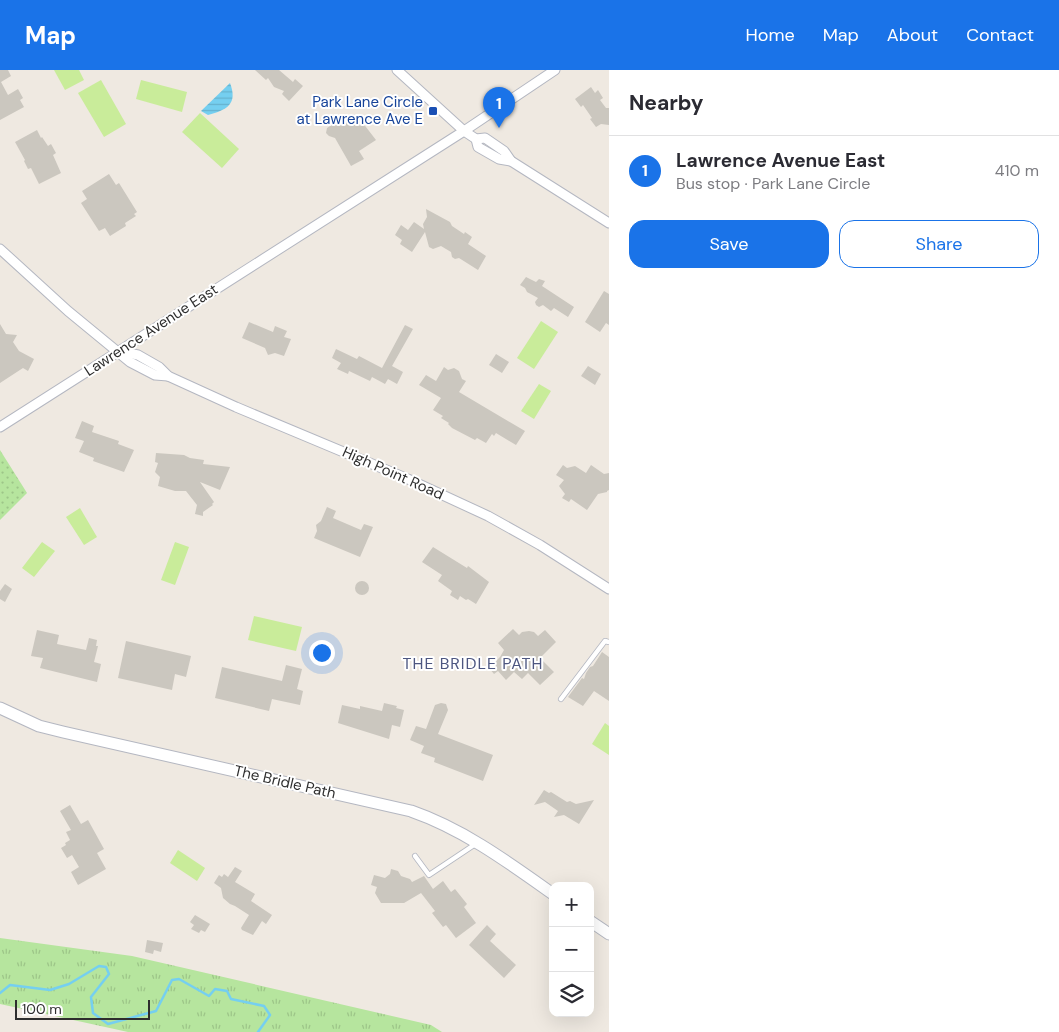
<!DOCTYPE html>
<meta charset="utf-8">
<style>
:root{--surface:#fff;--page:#f2f2f3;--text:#2b2b33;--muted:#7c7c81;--line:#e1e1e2;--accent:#1a73e8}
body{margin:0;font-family:"DM Sans",sans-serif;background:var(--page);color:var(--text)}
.controls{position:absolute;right:15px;bottom:15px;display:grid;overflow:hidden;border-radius:10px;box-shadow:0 5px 20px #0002}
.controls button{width:45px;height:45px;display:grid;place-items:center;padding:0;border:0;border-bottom:1px solid var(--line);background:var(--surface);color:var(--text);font:25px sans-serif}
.scale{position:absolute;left:15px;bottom:12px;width:135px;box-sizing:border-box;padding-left:5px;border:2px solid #2e2e2e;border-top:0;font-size:14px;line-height:18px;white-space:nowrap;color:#2e2e2e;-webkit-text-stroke:4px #fff;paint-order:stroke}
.you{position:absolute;left:321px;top:582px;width:18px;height:18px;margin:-12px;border:4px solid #fff;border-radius:50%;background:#1a73e8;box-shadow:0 0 0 8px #1a73e833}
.badge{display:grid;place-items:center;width:32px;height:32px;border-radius:50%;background:var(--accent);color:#fff;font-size:16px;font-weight:700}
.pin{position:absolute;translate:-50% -41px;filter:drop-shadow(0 1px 2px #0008)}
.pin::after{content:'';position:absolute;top:26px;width:18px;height:15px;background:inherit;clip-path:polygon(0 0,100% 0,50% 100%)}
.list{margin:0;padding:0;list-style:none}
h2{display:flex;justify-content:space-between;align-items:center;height:65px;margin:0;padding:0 20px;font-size:21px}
h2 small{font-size:16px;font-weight:400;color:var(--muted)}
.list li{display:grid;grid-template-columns:32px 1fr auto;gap:15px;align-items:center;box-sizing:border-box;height:70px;padding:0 20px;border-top:1px solid var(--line)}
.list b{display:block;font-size:19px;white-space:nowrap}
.list p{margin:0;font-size:16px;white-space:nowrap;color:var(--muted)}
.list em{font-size:16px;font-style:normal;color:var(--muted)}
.actions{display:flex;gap:10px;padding:15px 20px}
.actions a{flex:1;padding:11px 0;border:1px solid var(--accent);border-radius:15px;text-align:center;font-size:18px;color:var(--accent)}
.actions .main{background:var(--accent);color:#fff}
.icon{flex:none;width:28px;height:28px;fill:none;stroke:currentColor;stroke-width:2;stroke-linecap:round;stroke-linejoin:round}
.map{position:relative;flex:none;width:609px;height:962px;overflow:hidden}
header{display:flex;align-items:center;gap:30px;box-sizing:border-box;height:70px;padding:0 25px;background:var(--accent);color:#fff}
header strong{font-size:24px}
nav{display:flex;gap:28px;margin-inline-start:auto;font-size:18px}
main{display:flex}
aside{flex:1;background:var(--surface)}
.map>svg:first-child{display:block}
</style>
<header>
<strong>Map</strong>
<nav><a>Home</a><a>Map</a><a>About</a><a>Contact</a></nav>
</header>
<main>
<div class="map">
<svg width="609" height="962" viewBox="0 0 609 962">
<defs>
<pattern id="grass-dots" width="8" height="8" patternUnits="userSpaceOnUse" patternTransform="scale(1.25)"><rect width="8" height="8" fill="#b6e59e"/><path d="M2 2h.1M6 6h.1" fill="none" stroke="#9dc588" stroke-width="1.8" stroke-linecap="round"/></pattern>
<pattern id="park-tufts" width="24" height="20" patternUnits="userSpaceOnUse" patternTransform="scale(1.25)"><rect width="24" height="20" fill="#b6e59e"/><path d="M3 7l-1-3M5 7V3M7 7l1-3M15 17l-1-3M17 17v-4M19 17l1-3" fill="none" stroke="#9dc588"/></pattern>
<pattern id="water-rules" width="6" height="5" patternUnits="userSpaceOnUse" patternTransform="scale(1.25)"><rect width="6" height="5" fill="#75cff0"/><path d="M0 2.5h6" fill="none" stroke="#66b2ce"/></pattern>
</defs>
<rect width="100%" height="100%" fill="#efe9e1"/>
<path fill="url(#grass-dots)" d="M0 380 27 423 0 450Z"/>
<path fill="url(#park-tufts)" d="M0 868 132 886 431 955 442 962H128L0 934Z"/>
<g fill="#c9ec9a">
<path d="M54 0H79L84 10 65 20Z"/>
<path d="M101 10 126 54 104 67 78 23Z"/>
<path d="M141 10 187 22 182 42 136 29Z"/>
<path d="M200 43 239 79 222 98 182 62Z"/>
<path d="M541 251 558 262 534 299 517 288Z"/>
<path d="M539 314 551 321 534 349 521 341Z"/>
<path d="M80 438 97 467 84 475 66 447Z"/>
<path d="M42 472 55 481 34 507 22 498Z"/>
<path d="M175 472 189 477 175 515 161 510Z"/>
<path d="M254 546 302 557 296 581 248 570Z"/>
<path d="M605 653 609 656V685L592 674Z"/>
<path d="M178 780 205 798 197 811 170 793Z"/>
</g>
<path fill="url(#water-rules)" d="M230 13C238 34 227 40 208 45L201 41Z"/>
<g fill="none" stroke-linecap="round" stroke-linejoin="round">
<path stroke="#75cff0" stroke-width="2.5" d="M0 923 10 915 50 920 69 914 99 896 106 897 109 904 91 927 93 943 108 954 156 941 172 910 179 909 209 926 215 919 227 921 231 929 264 936 270 945 258 962"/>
</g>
<g fill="#cbc7bf">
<path d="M0 0H8L11 6 1 12 8 25 18 19 23 28 20 30 24 37 0 50Z"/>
<path d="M255 0H279L293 12 295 9 303 16 289 31 282 24 284 21 274 17 268 8 266 10Z"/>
<path d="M591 17 595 23 598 20 603 28 600 30 606 38H609V55L601 54 596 57 590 49 592 48 583 35 581 37 575 29Z"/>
<path d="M353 44 356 49 359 48 376 70 359 81 364 89 351 96 335 68 329 66 326 63 327 58 345 46 346 48Z"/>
<path d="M37 60 41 68 42 67 48 76 51 74 56 83 53 85 61 103 39 114 31 98 28 99 24 91 25 90 15 72Z"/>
<path d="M109 104 116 115 119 113 137 142 134 144 136 146 125 153 126 156 110 166 105 158 99 161 81 133 87 129 82 121Z"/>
<path d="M426 139 450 152 452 156 464 164 465 162 472 167 468 174 486 186 478 200 459 188 455 189 452 187 451 182 441 176 433 179 429 177 425 162 412 182 400 174 402 170 395 165 401 155 408 160 414 152 424 159 423 154 427 147Z"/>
<path d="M526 207 536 212 539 209 545 211 542 216 574 237 568 247 554 238 551 241 543 235 539 237 536 235 535 232 538 228 527 222 525 218 520 215Z"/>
<path d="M604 221 609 224V255L606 253 600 262 585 252Z"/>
<path d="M249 252 273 262 275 256 287 261 284 267 291 269 284 286 275 283 268 285 265 278 242 268Z"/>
<path d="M0 254 6 264 17 265 13 272 19 281 34 289 28 301 23 298 0 313Z"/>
<path d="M405 255 413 259 392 296 403 302 397 314 388 309 385 314 372 307 370 311 349 301 348 304 337 299 341 293 332 288 336 279 357 289 359 286 382 298Z"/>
<path d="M496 284 509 292 502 303 489 295Z"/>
<path d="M588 296 601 304 595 315 581 306Z"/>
<path d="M444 297 448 300 454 298 459 301 462 309 466 311 459 322 525 361 516 375 496 363 494 366 492 364 486 373 477 368 475 370 452 358 448 354 449 353 441 348 443 346 433 340 441 328 419 315 426 305 436 311Z"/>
<path d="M82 351 94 356 92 362 119 371 118 374 134 380 124 402 93 391 94 388 79 382 84 371 75 368Z"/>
<path d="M156 383 184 385 190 388 204 390 203 394 230 397 220 420 200 412 214 432 212 434 213 435 203 442V446L195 444 197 435 186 421H175L158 416 160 407 155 402 158 393 155 392Z"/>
<path d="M563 395 567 398 575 396 586 403 591 395 604 404 609 403V420L607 421V422L598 424 587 440 571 429 569 432 562 428 565 424 559 416 564 410 556 405Z"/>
<path d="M327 437 336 441 333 448 361 460 364 454 373 457 360 487 314 468 317 461 316 455 321 451Z"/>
<path d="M433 477 467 498 468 496 489 512 476 534 468 529 466 530 460 526 458 530 450 525 452 521 438 511 442 505 422 492Z"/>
<circle cx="362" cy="518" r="7"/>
<path d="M5 514 12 519 5 532 0 529V521Z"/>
<path d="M513 559 519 565 522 562 529 561 534 562 538 566 545 560 556 572 540 588 554 602 540 615 528 603 522 609 514 602 506 610 498 601 494 604 489 598 500 587 504 580 498 573Z"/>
<path d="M37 560 59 565 57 574 86 580 89 568 97 570 96 576H98L94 592 101 594 97 612 40 598 43 588 31 586Z"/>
<path d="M126 571 191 586 186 607 175 604 172 620 118 608Z"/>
<path d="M602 582 609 587V631L594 621 583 636 568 627 582 608 584 609 586 603 590 597 593 596Z"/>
<path d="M286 595 302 599 297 619 303 621 300 635 272 629 269 641 215 628 222 597 282 611Z"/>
<path d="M384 633 397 636 396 638 404 640 400 657 392 655 389 669 338 653 342 635 360 639V636L382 641Z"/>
<path d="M441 633 446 634 448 640 438 664 493 685 483 711 434 692 435 688 421 683 424 676 410 670 416 656 426 659 435 635Z"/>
<path d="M544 720 549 723 551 722 567 732 570 731 576 734 594 730 579 754 564 745 554 747 558 741 545 732 534 735Z"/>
<path d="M70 735 81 754 88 750 104 779 97 783 106 799 78 815 71 802 79 797 72 785 67 788 61 778 66 775 65 773 70 770 66 762 71 760 60 741Z"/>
<path d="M235 797 242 801 235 812 255 824 251 831 272 845 266 854 262 851 253 865 242 860 241 858 249 845 235 836 230 834 223 828 221 818 214 813 219 805 222 807 224 804 228 807Z"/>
<path d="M391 799 398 801 401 806 410 809 412 812 424 806 433 819 443 811 451 822 455 819 467 834 464 837 476 853 456 868 446 855 443 857 432 843 435 841 421 823 404 833H381L375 823 377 817 371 815 374 805 385 808 390 804Z"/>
<path d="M195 845 210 854 205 862 201 860 199 863 191 859 194 855 190 852Z"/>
<path d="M487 855 496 864 490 871 516 895 504 908 469 875Z"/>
<path d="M147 870 163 873 161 882 154 880 153 884 145 882Z"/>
</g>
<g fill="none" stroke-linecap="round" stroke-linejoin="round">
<defs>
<g id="service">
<path d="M561 629 605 571 609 572"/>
<path d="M415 786 429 805 477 773"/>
</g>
<g id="minor">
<path d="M397 0 464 61 476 69 485 68 504 81 511 91 609 153"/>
<path d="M476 69 478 77 499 89 511 91"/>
<path d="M0 179 68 241 130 292 155 305 168 306"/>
<path d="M119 281 138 285 159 297 168 306 236 337 408 409 488 446 540 475 609 519"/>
<path d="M0 357 464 61 555 0"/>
</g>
<g id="tertiary">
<path d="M0 638 39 656 63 662 411 741C463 759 508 792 553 824"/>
<path d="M590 851 609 864"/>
</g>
</defs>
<use href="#service" stroke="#b4b7c1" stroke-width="6"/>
<use href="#minor" stroke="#b4b7c1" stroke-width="11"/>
<use href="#tertiary" stroke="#b4b7c1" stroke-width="13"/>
<use href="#service" stroke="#fff" stroke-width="4.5"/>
<use href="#minor" stroke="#fff" stroke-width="9"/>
<use href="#tertiary" stroke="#fff" stroke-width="11"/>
</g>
<rect fill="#1a4fb4" stroke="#fff" stroke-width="2" x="428" y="36" width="10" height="10" rx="2.5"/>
<g text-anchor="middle" stroke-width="4" stroke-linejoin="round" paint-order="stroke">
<g font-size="15" fill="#164399" stroke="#fff" text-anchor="end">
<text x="423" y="37">Park Lane Circle<tspan x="423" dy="17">at Lawrence Ave E</tspan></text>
</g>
<g font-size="15" fill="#2e2e2e" stroke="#fff">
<text transform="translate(151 260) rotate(-33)" y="5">Lawrence Avenue East</text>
<text transform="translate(393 403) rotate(24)" y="5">High Point Road</text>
<text transform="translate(285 712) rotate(13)" y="5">The Bridle Path</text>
</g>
<g font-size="16" letter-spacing="1" fill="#4d5680" stroke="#fff">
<text x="473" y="599">THE BRIDLE PATH</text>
</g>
</g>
</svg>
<div class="controls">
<button>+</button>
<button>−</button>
<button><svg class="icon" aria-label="layers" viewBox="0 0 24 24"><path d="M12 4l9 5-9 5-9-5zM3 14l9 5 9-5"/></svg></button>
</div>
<div class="scale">100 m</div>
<div class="you"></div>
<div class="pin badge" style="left:499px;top:58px">1</div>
</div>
<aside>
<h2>Nearby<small></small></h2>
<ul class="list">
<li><span class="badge">1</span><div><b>Lawrence Avenue East</b><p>Bus stop · Park Lane Circle</p></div><em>410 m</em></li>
</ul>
<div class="actions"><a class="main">Save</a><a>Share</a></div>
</aside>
</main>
